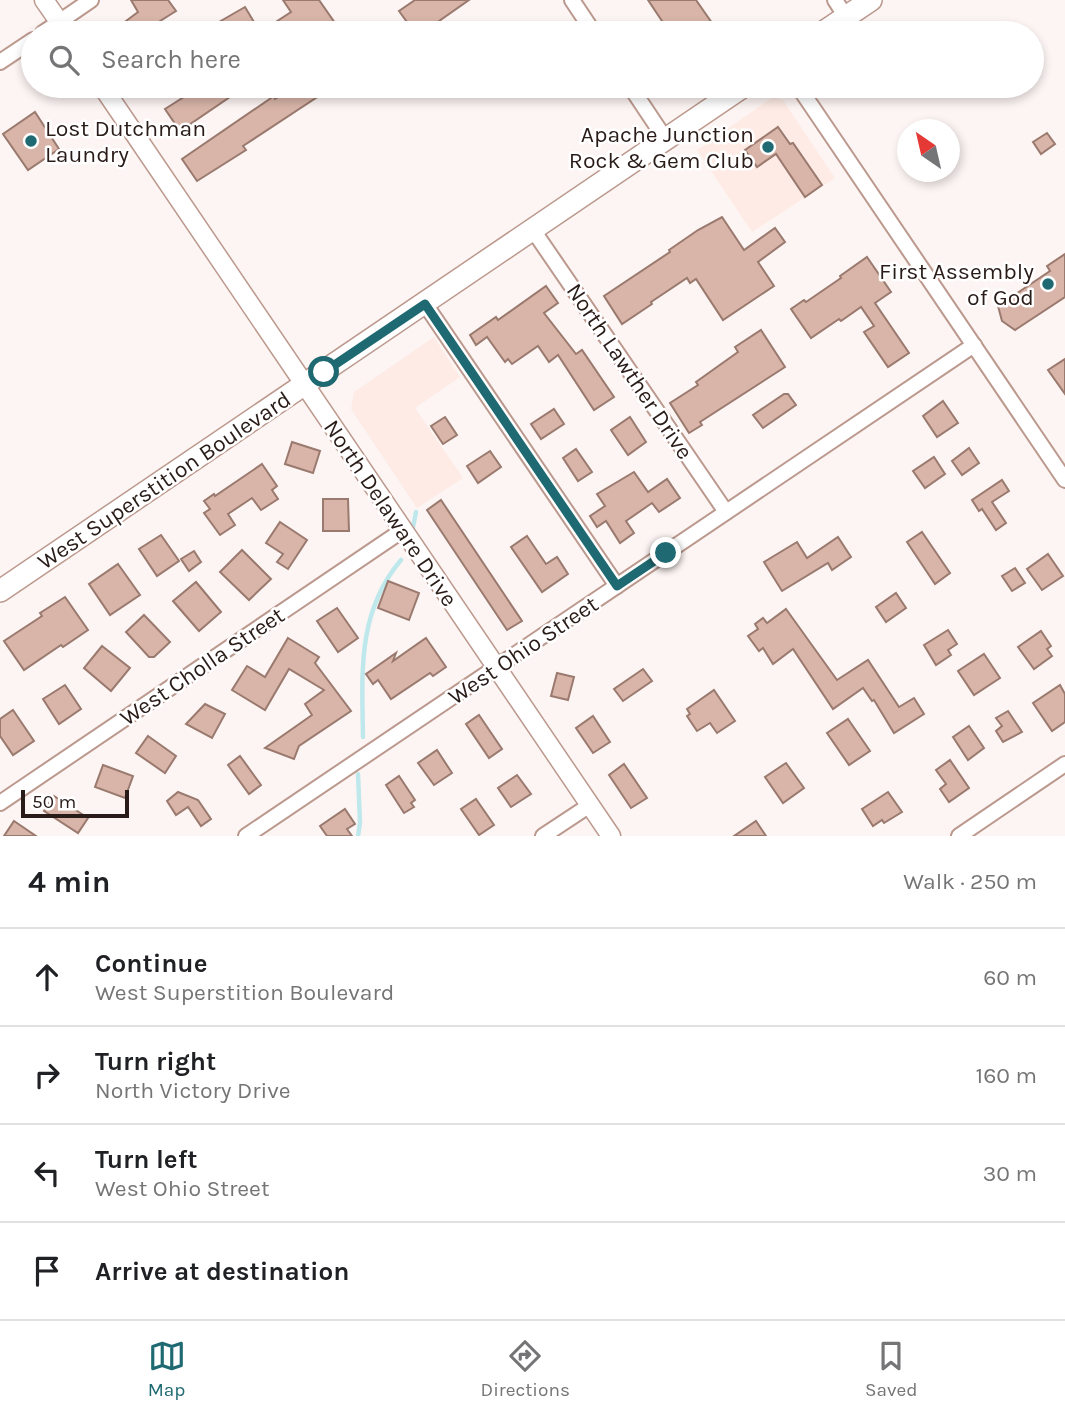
<!DOCTYPE html>
<meta charset="utf-8">
<style>
:root{--surface:#fff;--page:#f6f6f6;--text:#202124;--muted:#757577;--line:#e0e0e0;--accent:#1f6a72}
body{margin:0;font-family:Karla,sans-serif;background:var(--page);color:var(--text)}
.compass{position:absolute;left:897px;top:119px;width:63px;height:63px;border-radius:50%;background:var(--surface);box-shadow:0 4px 10px #0003;rotate:326deg}
.scale{position:absolute;left:21px;bottom:18px;width:108px;box-sizing:border-box;padding-left:7px;border:4px solid #291c18;border-top:0;font-size:19px;line-height:24px;white-space:nowrap;color:#291c18;-webkit-text-stroke:5px #fff;paint-order:stroke}
.stop{position:absolute;width:21px;height:21px;margin:-16px;border:5px solid #1f6a72;border-radius:50%;background:#fff}
.stop.end{background:#1f6a72;border-color:#fff;box-shadow:0 2px 7px #0008}
.list{margin:0;padding:0;list-style:none}
h2{display:flex;justify-content:space-between;align-items:center;height:91px;margin:0;padding:0 28px;font-size:30px}
h2 small{font-size:23px;font-weight:400;color:var(--muted)}
.list li{display:grid;grid-template-columns:46px 1fr auto;gap:21px;align-items:center;box-sizing:border-box;height:98px;padding:0 28px;border-top:2px solid var(--line)}
.list b{display:block;font-size:26px;white-space:nowrap}
.list p{margin:0;font-size:23px;white-space:nowrap;color:var(--muted)}
.list em{font-size:23px;font-style:normal;color:var(--muted)}
.icon{flex:none;width:38px;height:38px;fill:none;stroke:currentColor;stroke-width:2;stroke-linecap:round;stroke-linejoin:round}
.map{position:relative;flex:none;width:1065px;height:836px;overflow:hidden}
.search{position:absolute;background:var(--surface);box-shadow:0 4px 10px #0003;left:21px;right:21px;top:21px;height:77px;display:flex;align-items:center;gap:18px;box-sizing:border-box;padding:0 24px;border-radius:38px;color:var(--muted);font-size:26px}
.sheet{height:483px;background:var(--surface)}
nav{display:flex;justify-content:space-around;align-items:center;box-sizing:border-box;height:98px;border-top:2px solid var(--line);background:var(--surface);font-size:19px;color:var(--muted)}
nav a{display:grid;justify-items:center;gap:4px}
nav .on{color:var(--accent)}
.map>svg:first-child{display:block}
</style>
<div class="map">
<svg width="1065" height="836" viewBox="0 0 1065 836">
<rect width="100%" height="100%" fill="#fdf5f3"/>
<g fill="#feebe5">
<path d="M773 97 783 100 835 178 752 232 697 150Z"/>
<path d="M434 337 460 377 415 408 463 478 417 508 351 409 354 392Z"/>
</g>
<g fill="none" stroke-linecap="round" stroke-linejoin="round">
<g stroke="#bfe8ec" stroke-width="4.5">
<path d="M413 527 416 512"/>
<path d="M363 737C362 672 357 612 401 560"/>
<path d="M358 836 360 823 358 774"/>
</g>
</g>
<g fill="#d9b5a9" stroke="#9a796e" stroke-width="2">
<path d="M131 0H168L176 11 157 23 160 27 151 33H110L138 12Z"/>
<path d="M283 0H319L335 23 320 33H259L291 12Z"/>
<path d="M415 0H469L422 33H415L399 11Z"/>
<path d="M648 0H696L719 33H670Z"/>
<path d="M245 7 257 27 246 33H226L219 22Z"/>
<path d="M181 86H246L180 131 165 109 187 95Z"/>
<path d="M295 86H334L243 146 246 150 197 181 182 159 274 96 275 99Z"/>
<path d="M35 112 59 149 28 170 3 134Z"/>
<path d="M778 127 790 144 793 143 822 185 805 197 776 154 757 167 745 150Z"/>
<path d="M1047 133 1055 144 1041 154 1033 142Z"/>
<path d="M722 217 744 250 775 228 785 242 758 262 774 286 723 320 696 279 690 283 687 278 651 302 652 304 622 324 604 296 670 252 669 250 698 230Z"/>
<path d="M1065 254V297L1015 330 1002 321 998 306 1050 271 1047 266Z"/>
<path d="M867 257 891 292 875 303 909 353 888 367 864 332 874 326 861 307 841 321 839 319 811 338 791 309 804 300 806 302 841 278 840 276Z"/>
<path d="M546 286 558 303 544 313 576 354 582 350 614 397 594 410 558 355 549 362 538 346 512 364 508 359 505 362 487 337 476 345 470 335 496 317 498 320Z"/>
<path d="M761 330 785 367 700 422 702 425 689 433 670 403 698 385 696 382 738 352 735 347Z"/>
<path d="M1065 359V394L1048 370Z"/>
<path d="M784 394H788L796 405 763 428 753 415Z"/>
<path d="M943 401 958 423 937 437 923 416Z"/>
<path d="M554 409 564 424 541 439 531 424Z"/>
<path d="M445 417 457 435 443 444 431 426Z"/>
<path d="M630 417 646 442 628 455 611 430Z"/>
<path d="M292 442 320 451 313 473 285 464Z"/>
<path d="M969 448 979 463 962 475 952 461Z"/>
<path d="M576 449 592 472 578 481 563 458Z"/>
<path d="M490 451 501 467 478 483 467 466Z"/>
<path d="M934 457 945 474 925 488 913 471Z"/>
<path d="M262 464 277 486 272 490 278 499 261 510 252 498 228 514 235 525 220 535 204 513 210 509 204 501 214 494 215 496Z"/>
<path d="M634 472 648 492 667 479 680 498 659 512 652 503 626 521 634 533 620 543 606 521 597 527 590 516 605 506 597 494Z"/>
<path d="M1002 480 1009 491 992 502 1006 523 996 530 982 509 979 511 972 500Z"/>
<path d="M323 499H348L349 531H323Z"/>
<path d="M441 500 522 621 507 630 427 510Z"/>
<path d="M280 522 307 540 288 569 277 562 283 554 266 543Z"/>
<path d="M922 532 950 573 935 584 907 542Z"/>
<path d="M161 535 179 561 157 576 139 549Z"/>
<path d="M527 536 546 564 557 557 568 574 542 592 511 547Z"/>
<path d="M838 537 851 557 832 570 828 563 782 591 764 562 797 542 807 558Z"/>
<path d="M242 550 271 579 249 600 220 572Z"/>
<path d="M194 551 201 562 189 571 181 559Z"/>
<path d="M1048 554 1063 576 1042 590 1027 569Z"/>
<path d="M118 564 140 595 110 615 89 584Z"/>
<path d="M1015 568 1025 583 1012 591 1002 576Z"/>
<path d="M388 581 419 593 409 620 378 608Z"/>
<path d="M196 582 221 612 199 631 173 601Z"/>
<path d="M896 593 906 608 886 622 876 607Z"/>
<path d="M65 597 88 630 63 647 61 645 24 670 4 641 42 616 40 613Z"/>
<path d="M337 608 358 638 338 652 317 621Z"/>
<path d="M786 609 837 680 868 660 899 707 914 698 924 714 894 733 874 700 872 701 863 688 833 709 793 649 773 664 763 648 759 651 748 636 758 629 755 624 763 618 767 623Z"/>
<path d="M144 615 170 642 154 657H149L126 632Z"/>
<path d="M948 630 957 644 948 650 951 655 936 665 924 645Z"/>
<path d="M1041 631 1051 646 1047 649 1052 656 1034 669 1018 647Z"/>
<path d="M288 638 319 657 315 663 351 711 299 746 294 759 265 748 312 715 305 704 324 690 289 669 265 710 232 690 247 666 265 677Z"/>
<path d="M426 638 446 667 433 676 430 673 391 699 378 680 373 684 366 674 396 653 393 661Z"/>
<path d="M102 646 130 668 111 691 84 668Z"/>
<path d="M984 654 1000 678 974 695 958 671Z"/>
<path d="M643 669 652 681 623 701 614 689Z"/>
<path d="M557 673 574 677 568 700 551 696Z"/>
<path d="M65 685 81 709 59 724 43 699Z"/>
<path d="M1060 685 1065 694V722L1052 731 1033 703Z"/>
<path d="M714 690 735 721 717 733 710 723 697 731 687 716 690 714 687 709Z"/>
<path d="M205 704 225 714 212 738 186 724Z"/>
<path d="M13 710 34 741 13 755 0 736V719Z"/>
<path d="M1008 711 1022 732 1003 742 996 731 1002 726 996 718Z"/>
<path d="M479 715 502 749 489 758 466 724Z"/>
<path d="M593 716 610 742 593 753 576 728Z"/>
<path d="M848 719 870 751 849 765 827 733Z"/>
<path d="M969 726 984 748 968 760 953 737Z"/>
<path d="M148 736 176 756 165 773 136 753Z"/>
<path d="M437 750 452 773 434 785 418 763Z"/>
<path d="M240 756 261 785 249 794 228 765Z"/>
<path d="M950 760 969 788 949 802 940 789 946 784 936 770Z"/>
<path d="M786 763 804 788 783 803 765 777Z"/>
<path d="M624 764 647 798 631 808 609 775Z"/>
<path d="M103 765 133 776 125 798 95 787Z"/>
<path d="M517 775 531 794 511 807 498 788Z"/>
<path d="M399 776 415 800 411 803 414 807 404 813 386 785Z"/>
<path d="M178 792 198 800 211 819 201 826 188 807 176 815 167 801Z"/>
<path d="M888 792 902 812 884 823 882 820 873 826 862 809Z"/>
<path d="M54 796 88 818 78 833 44 811Z"/>
<path d="M476 799 494 825 479 835 461 809Z"/>
<path d="M345 809 355 824 347 829 352 836H327L320 826Z"/>
<path d="M14 821 36 836H4Z"/>
<path d="M756 821 766 836H734Z"/>
</g>
<g fill="none" stroke-linecap="round" stroke-linejoin="round">
<defs>
<g id="minor">
<path d="M572 0 594 33"/>
<path d="M835 0 846 17"/>
<path d="M43 33 91 0"/>
<path d="M0 62 33 40"/>
<path d="M630 86 666 140"/>
<path d="M798 86 1065 480"/>
<path d="M533 230 726 512"/>
<path d="M425 304 617 586"/>
<path d="M0 803 403 530"/>
<path d="M246 836 974 345"/>
<path d="M543 836 590 805"/>
<path d="M959 836 1065 764"/>
</g>
<g id="tertiary">
<path d="M44 0 67 33"/>
<path d="M102 86 611 836"/>
</g>
<g id="secondary">
<path d="M822 33 871 0"/>
<path d="M0 591 744 86"/>
</g>
</defs>
<use href="#minor" stroke="#bc998e" stroke-width="18"/>
<use href="#tertiary" stroke="#bc998e" stroke-width="21"/>
<use href="#secondary" stroke="#bc998e" stroke-width="24"/>
<use href="#minor" stroke="#fff" stroke-width="14"/>
<use href="#tertiary" stroke="#fff" stroke-width="18"/>
<use href="#secondary" stroke="#fff" stroke-width="21"/>
</g>
<g fill="none" stroke-linecap="round" stroke-linejoin="round">
<path stroke="#1f6a72" stroke-width="9" d="M324 372 425 304 617 586 666 553"/>
</g>
<g fill="#1f6a72" stroke="#fff" stroke-width="2.5">
<circle cx="31" cy="141" r="7"/>
<circle cx="768" cy="147" r="7"/>
<circle cx="1048" cy="284" r="7"/>
</g>
<g text-anchor="middle" stroke-width="5" stroke-linejoin="round" paint-order="stroke">
<g font-size="23" fill="#291c18" stroke="#fff" text-anchor="end">
<text x="45" y="136" text-anchor="start">Lost Dutchman<tspan x="45" dy="26">Laundry</tspan></text>
<text x="754" y="142">Apache Junction<tspan x="754" dy="26">Rock &amp; Gem Club</tspan></text>
<text x="1034" y="279">First Assembly<tspan x="1034" dy="26">of God</tspan></text>
</g>
<g font-size="23" fill="#291c18" stroke="#fff">
<text transform="translate(630 371) rotate(56)" y="8">North Lawther Drive</text>
<text transform="translate(164 480) rotate(-34)" y="8">West Superstition Boulevard</text>
<text transform="translate(391 513) rotate(56)" y="8">North Delaware Drive</text>
<text transform="translate(523 650) rotate(-34)" y="8">West Ohio Street</text>
<text transform="translate(202 666) rotate(-34)" y="8">West Cholla Street</text>
</g>
</g>
</svg>
<svg class="compass" viewBox="-18 -18 36 36"><path d="M0-13l5 13h-10z" fill="#e53935"/><path d="M0 13l5-13h-10z" fill="#757577"/></svg>
<div class="scale">50 m</div>
<div class="stop" style="left:324px;top:372px"></div>
<div class="stop end" style="left:666px;top:553px"></div>
<div class="search"><svg class="icon" aria-label="search" viewBox="0 0 24 24"><circle cx="10" cy="10" r="6"/><path d="M15 15l6 6"/></svg>Search here</div>
</div>
<section class="sheet">
<h2>4 min<small>Walk · 250 m</small></h2>
<ul class="list">
<li><svg class="icon" aria-label="ahead" viewBox="0 0 24 24"><path d="M12 20V5M6 11l6-6 6 6"/></svg><div><b>Continue</b><p>West Superstition Boulevard</p></div><em>60 m</em></li>
<li><svg class="icon" aria-label="right" viewBox="0 0 24 24"><path d="M7 20v-9h11M14 6l5 5-5 5"/></svg><div><b>Turn right</b><p>North Victory Drive</p></div><em>160 m</em></li>
<li><svg class="icon" aria-label="left" viewBox="0 0 24 24"><path d="M17 20v-9H6M10 6l-5 5 5 5"/></svg><div><b>Turn left</b><p>West Ohio Street</p></div><em>30 m</em></li>
<li><svg class="icon" aria-label="arrive" viewBox="0 0 24 24"><path d="M6 21V4h12l-3 4 3 4H6"/></svg><div><b>Arrive at destination</b></div></li>
</ul>
</section>
<nav>
<a class="on"><svg class="icon" aria-label="map" viewBox="0 0 24 24"><path d="M3 6l6-2 6 2 6-2v14l-6 2-6-2-6 2zM9 4v14M15 6v14"/></svg>Map</a>
<a><svg class="icon" aria-label="directions" viewBox="0 0 24 24"><path d="M12 3l9 9-9 9-9-9zM9 14v-3h6M13 9l2 2-2 2"/></svg>Directions</a>
<a><svg class="icon" aria-label="saved" viewBox="0 0 24 24"><path d="M7 4h10v16l-5-4-5 4z"/></svg>Saved</a>
</nav>
